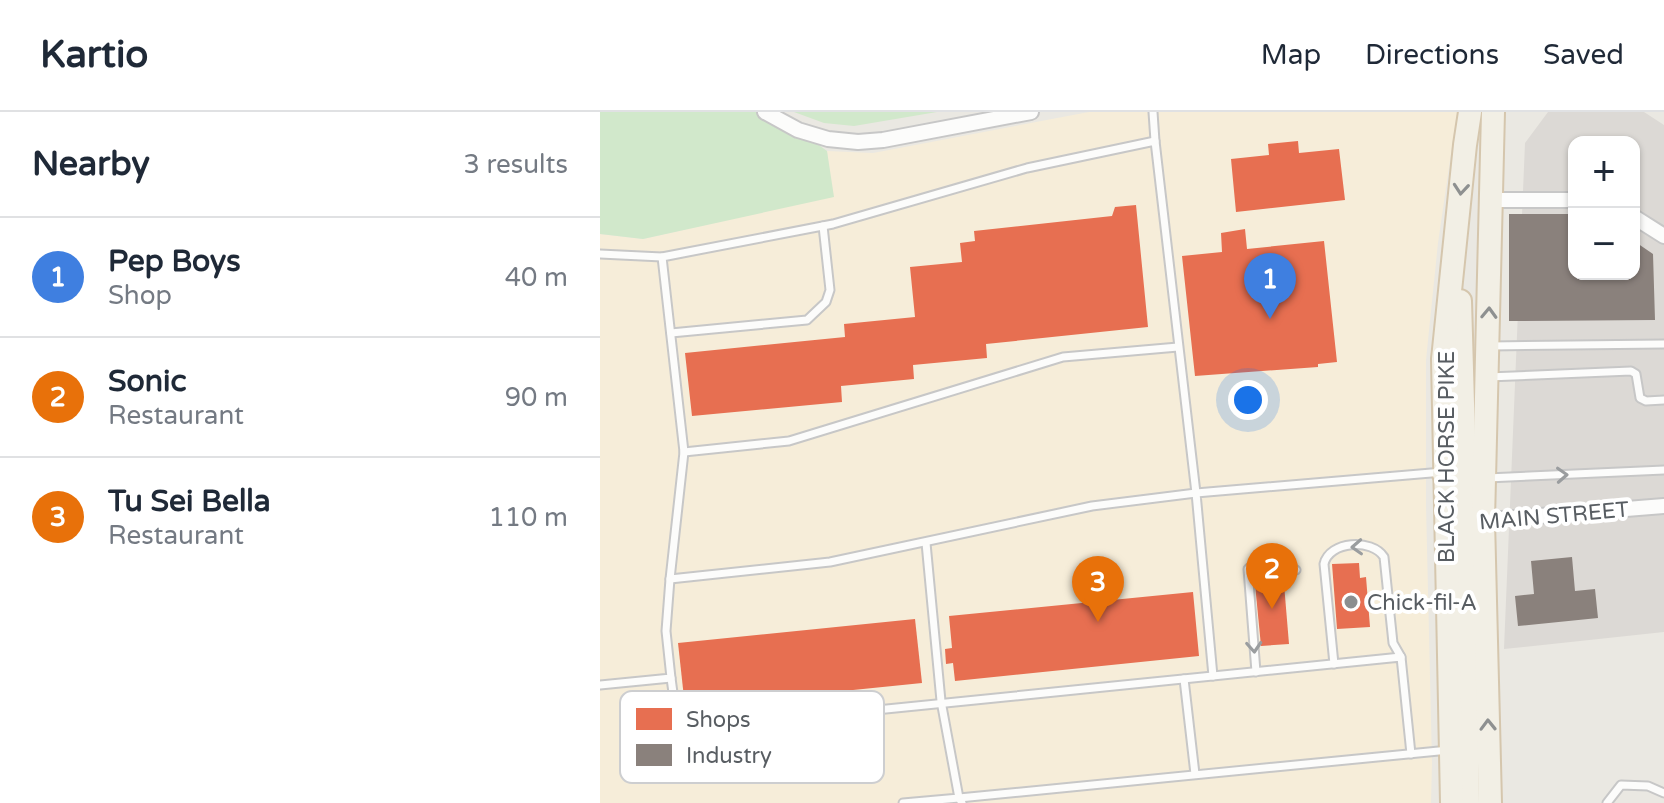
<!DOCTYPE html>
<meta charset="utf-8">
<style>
:root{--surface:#fff;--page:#f2f2f3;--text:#1f2937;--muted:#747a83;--line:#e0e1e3;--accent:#db2777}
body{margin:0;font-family:"Varela Round",sans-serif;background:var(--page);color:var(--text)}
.controls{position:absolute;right:24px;top:24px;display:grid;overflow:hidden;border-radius:16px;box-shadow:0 2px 6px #0004}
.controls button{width:72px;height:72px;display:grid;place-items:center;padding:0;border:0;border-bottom:2px solid var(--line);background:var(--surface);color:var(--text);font:40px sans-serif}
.you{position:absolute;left:648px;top:288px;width:28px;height:28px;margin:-20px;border:6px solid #fff;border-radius:50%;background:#1a73e8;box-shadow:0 0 0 12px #1a73e833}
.badge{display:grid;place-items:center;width:52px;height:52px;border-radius:50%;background:var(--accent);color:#fff;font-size:26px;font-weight:700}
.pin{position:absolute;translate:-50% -66px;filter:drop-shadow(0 2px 4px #0008)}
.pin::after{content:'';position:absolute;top:42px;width:28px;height:24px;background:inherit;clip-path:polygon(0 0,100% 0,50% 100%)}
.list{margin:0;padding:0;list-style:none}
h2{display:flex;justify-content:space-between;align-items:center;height:104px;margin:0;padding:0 32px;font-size:34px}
h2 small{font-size:26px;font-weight:400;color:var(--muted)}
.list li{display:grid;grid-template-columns:52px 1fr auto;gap:24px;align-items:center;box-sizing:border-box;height:120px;padding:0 32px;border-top:2px solid var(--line)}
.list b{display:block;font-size:30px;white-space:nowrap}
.list p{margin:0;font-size:26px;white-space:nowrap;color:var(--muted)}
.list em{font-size:26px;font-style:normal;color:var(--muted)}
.map{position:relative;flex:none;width:1064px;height:691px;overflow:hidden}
header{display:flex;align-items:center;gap:48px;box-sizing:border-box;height:112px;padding:0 40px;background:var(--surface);border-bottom:2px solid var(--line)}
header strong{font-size:38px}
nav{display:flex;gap:44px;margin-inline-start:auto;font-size:28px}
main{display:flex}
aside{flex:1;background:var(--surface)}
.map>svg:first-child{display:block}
</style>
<header>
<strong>Kartio</strong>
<nav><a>Map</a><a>Directions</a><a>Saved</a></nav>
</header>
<main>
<aside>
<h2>Nearby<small>3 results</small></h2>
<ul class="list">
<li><span class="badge" style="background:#3f7fe0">1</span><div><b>Pep Boys</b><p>Shop</p></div><em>40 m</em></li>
<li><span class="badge" style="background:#e8710a">2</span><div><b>Sonic</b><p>Restaurant</p></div><em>90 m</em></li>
<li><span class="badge" style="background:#e8710a">3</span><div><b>Tu Sei Bella</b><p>Restaurant</p></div><em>110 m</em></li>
</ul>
</aside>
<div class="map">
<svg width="1064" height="691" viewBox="0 0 1064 691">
<rect width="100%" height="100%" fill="#eae8e2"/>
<path fill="#f6edd9" d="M489 0H857L838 131 826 248V393L832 650 831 691H0V122L43 127 233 84 227 39 273 41Z"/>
<path fill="#dcd9d5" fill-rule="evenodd" d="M948 0H1044L1064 13V520L904 537 925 31ZM974 30H1034V162H974Z"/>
<g fill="#d1e8cb">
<path d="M0 0H165L198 18 227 39 234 85 43 127 0 122Z"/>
<path d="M194 0H337L254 14 224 11Z"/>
</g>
<g fill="#e76f51">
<path d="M698 29 699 41 739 37 745 88 636 100 631 47 669 43 668 32Z"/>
<path d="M536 93 548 215 386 232 387 246 313 253 314 267 241 274 242 290 92 304 85 241 245 225 244 212 315 205 310 155 362 150 360 131 375 129 374 119 512 104 515 95Z"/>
<path d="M645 117 647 137 724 129 737 250 718 252V255L595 264 582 144 622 140 621 121Z"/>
<path d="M759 451 760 466 766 465 770 515 737 517 732 452Z"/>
<path d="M683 460 689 532 661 534 654 462Z"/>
<path d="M593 480 599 544 355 569 353 551 346 552 345 537 352 536 349 504Z"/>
<path d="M315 507 322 571 85 595 78 531Z"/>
</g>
<g fill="#8a817c">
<path d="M909 102H974V162H1034V129L1053 142 1055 208 909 209Z"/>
<path d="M972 445 975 479 995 477 998 506 918 514 915 484 934 482 931 449Z"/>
</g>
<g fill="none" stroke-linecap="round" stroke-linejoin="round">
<defs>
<g id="lane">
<path d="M553 0 555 29"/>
<path d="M0 142 62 145"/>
<path d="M71 221 207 208 226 190 230 178 223 114"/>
<path d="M891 234 1064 232"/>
<path d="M888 265 1031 259 1036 262 1040 286 1046 289 1064 288"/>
<path d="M84 340 189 329 463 245 578 235"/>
<path d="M887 366 1064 358"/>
<path d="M734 552 724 452C729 429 772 426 784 445L793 531 801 545"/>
<path d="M656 560 648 457 662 445 677 447 696 458"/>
<path d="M613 564 596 381 555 29 427 56 233 112 62 145 84 340 70 467 230 450 492 394 596 381 843 360"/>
<path d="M71 566 78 618 801 545 811 642"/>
<path d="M584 567 595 662"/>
<path d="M0 573 71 566 66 519 70 467"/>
<path d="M303 691 359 686 341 589 326 431"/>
<path d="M362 691 359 686 849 638"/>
<path d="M1007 691 1021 673 1048 674 1064 681"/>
</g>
<g id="street">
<path d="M165 0 198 18 228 27 258 30 283 28 431 0"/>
<path d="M893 88H974"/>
<path d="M1034 105 1064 124"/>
<path d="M877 409 1064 394"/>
</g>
<g id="primary">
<path d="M860 189 865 360 874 393"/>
<path d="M844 362 860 385 864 410 868 691"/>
<path d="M852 691 843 247 865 33 870 0"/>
<path d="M890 691 883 408 893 0"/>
</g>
</defs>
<use href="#lane" stroke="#c7c7c7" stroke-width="11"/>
<use href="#street" stroke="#c7c7c7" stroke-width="18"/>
<use href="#primary" stroke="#d5c6ad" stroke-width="26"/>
<use href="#lane" stroke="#fcfcfb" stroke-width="7"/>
<use href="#street" stroke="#fcfcfb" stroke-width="14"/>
<use href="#primary" stroke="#f2efe5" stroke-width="22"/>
</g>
<defs><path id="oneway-chevron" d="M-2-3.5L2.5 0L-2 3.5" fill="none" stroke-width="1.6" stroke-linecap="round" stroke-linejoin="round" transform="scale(2)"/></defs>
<g stroke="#8e9090">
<use href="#oneway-chevron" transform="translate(861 77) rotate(95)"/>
<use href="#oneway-chevron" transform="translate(889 201) rotate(-88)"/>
<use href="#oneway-chevron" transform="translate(888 613) rotate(-91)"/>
</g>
<g stroke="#9a9d9f">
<use href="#oneway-chevron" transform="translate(962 363) rotate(-3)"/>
<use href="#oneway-chevron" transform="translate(757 435) rotate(177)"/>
<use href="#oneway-chevron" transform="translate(654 535) rotate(86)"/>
</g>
<circle fill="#8b8e8f" stroke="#fff" stroke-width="3" cx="751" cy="490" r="8"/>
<g text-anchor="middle" stroke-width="8" stroke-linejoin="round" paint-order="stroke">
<g font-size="22" fill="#585d62" stroke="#fff">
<text transform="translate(846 345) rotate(-90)" y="8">BLACK HORSE PIKE</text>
<text transform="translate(954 403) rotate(-5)" y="8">MAIN STREET</text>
</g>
<g font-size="22" fill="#585d62" stroke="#fff" text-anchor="start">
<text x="767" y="498">Chick-fil-A</text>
</g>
</g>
<rect x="20" y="579" width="264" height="92" rx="12" fill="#fff" stroke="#cdced0" stroke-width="2"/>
<rect x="36" y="596" width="36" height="22" fill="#e76f51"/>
<rect x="36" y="632" width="36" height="22" fill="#8a817c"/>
<g font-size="22" fill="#585d62">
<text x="86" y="615">Shops</text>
<text x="86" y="651">Industry</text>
</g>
</svg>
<div class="controls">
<button>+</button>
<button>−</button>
</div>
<div class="you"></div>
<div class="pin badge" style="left:670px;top:207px;background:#3f7fe0">1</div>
<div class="pin badge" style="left:672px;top:497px;background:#e8710a">2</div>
<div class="pin badge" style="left:498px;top:510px;background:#e8710a">3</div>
</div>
</main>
